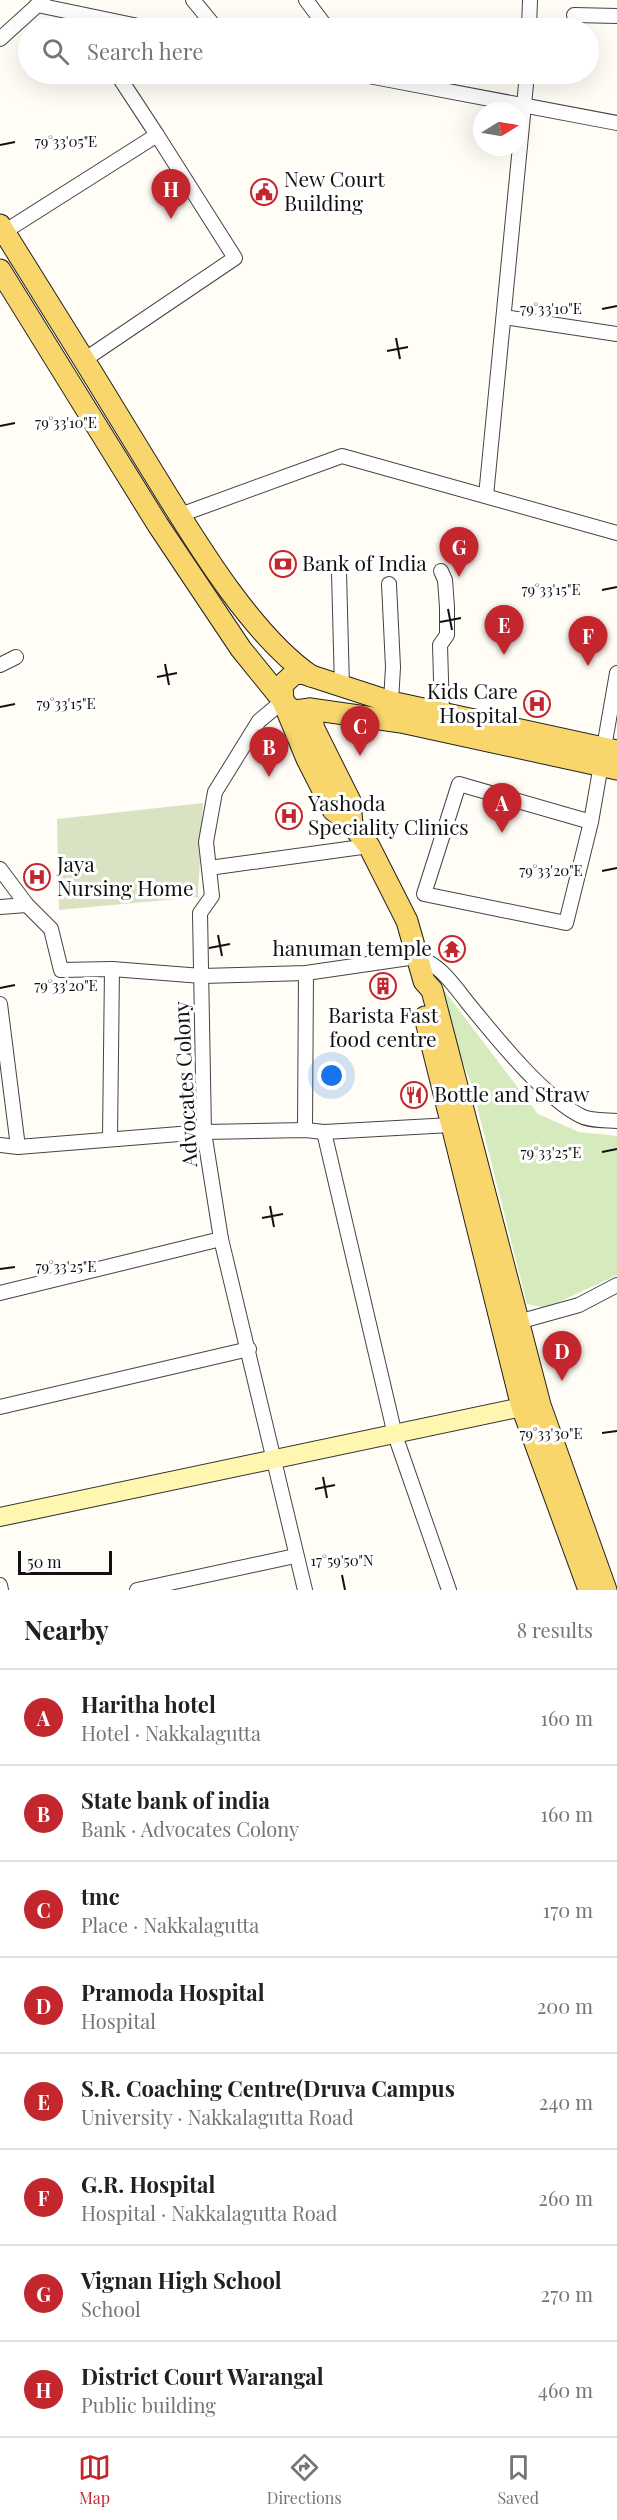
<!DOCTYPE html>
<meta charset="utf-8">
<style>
:root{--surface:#fff;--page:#f2f2f2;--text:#202124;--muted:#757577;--line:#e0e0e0;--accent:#c4262e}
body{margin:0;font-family:"Playfair Display",serif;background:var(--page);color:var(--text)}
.compass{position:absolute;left:473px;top:102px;width:54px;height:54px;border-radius:50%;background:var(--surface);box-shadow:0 6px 24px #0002;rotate:79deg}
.scale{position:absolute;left:18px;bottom:15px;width:94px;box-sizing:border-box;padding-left:6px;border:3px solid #111;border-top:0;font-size:16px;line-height:21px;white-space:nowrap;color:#111;-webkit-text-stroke:4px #fff;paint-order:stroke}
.you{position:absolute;left:332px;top:1076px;width:21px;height:21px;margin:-15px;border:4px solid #fff;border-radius:50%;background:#1a73e8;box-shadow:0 0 0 9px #1a73e833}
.badge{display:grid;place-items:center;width:39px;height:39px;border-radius:50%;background:var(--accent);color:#fff;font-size:20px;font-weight:700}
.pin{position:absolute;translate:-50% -50px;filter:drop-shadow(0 2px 3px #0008)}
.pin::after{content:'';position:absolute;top:32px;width:21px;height:18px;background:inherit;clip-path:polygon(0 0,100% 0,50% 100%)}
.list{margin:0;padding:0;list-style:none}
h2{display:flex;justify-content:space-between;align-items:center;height:78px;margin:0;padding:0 24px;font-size:26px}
h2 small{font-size:20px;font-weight:400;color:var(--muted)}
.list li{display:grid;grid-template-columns:39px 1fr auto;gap:18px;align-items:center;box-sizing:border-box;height:96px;padding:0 24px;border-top:2px solid var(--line)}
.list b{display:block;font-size:22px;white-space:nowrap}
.list p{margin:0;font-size:20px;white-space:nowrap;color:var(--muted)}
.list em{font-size:20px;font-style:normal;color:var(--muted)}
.icon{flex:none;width:33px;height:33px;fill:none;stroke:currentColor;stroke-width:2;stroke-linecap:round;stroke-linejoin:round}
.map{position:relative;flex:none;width:617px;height:1590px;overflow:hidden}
.search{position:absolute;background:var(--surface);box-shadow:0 6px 24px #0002;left:18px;right:18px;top:18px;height:66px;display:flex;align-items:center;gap:15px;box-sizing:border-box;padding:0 21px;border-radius:33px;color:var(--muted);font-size:22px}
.sheet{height:846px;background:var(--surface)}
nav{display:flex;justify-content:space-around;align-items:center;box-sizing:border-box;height:84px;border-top:2px solid var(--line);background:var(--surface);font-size:16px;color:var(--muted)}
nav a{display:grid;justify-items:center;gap:3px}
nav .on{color:var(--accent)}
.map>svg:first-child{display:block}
</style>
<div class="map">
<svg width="617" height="1590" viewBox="0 0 617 1590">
<rect width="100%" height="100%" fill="#fffdf5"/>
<path fill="#d5ebbd" d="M440 985 538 1114 579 1132 617 1136V1275L546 1308 527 1304 472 1086 434 988Z"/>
<path fill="#d9e3c4" d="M203 803 198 897 59 910 57 819Z"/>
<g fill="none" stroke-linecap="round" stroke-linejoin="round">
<defs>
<g id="street">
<path d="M193 0 216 28"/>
<path d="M306 0 327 28"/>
<path d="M37 5 148 28"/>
<path d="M574 15 617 16"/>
<path d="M529 28 530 0"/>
<path d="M0 39 43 0"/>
<path d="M117 74 157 135"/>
<path d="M358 74 617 123"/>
<path d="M4 232 157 135 235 258 84 360"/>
<path d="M504 317 617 334"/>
<path d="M486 496 527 74"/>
<path d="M180 515 342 456 617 533"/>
<path d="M441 571 445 580 447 607V635L440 645 442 713"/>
<path d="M339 572 342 688"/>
<path d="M389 584 393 667 391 702"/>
<path d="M0 665 16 657"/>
<path d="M283 701 259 721 215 792 206 842 212 896 200 913 204 1132 221 1239 305 1590"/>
<path d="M591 822 566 923 424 894 459 784 591 822 617 673"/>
<path d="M209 868 369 846"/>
<path d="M0 869 27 905 51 929 61 970 112 969 202 976 306 973 416 957C440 964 452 983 467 1002 494 1035 543 1097 581 1116 590 1121 606 1120 617 1121"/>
<path d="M0 907 27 905"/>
<path d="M0 1004 18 1147"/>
<path d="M305 1130 306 973"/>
<path d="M324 1132 395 1435 449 1590"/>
<path d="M110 1138 112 969"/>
<path d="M0 1145 18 1147 204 1132 305 1130 324 1132 451 1125"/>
<path d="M0 1293 221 1239"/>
<path d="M518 1322 579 1305 617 1285"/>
<path d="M0 1407 249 1349"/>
<path d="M0 1585 1 1590"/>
<path d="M137 1590 295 1556"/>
</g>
<path id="secondary" d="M0 1517 522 1407"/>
<g id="primary">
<path d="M0 225C49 303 98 382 146 461 187 527 247 632 311 676"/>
<path d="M0 270 158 525 241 649 288 707 295 711 310 709 401 722 617 769"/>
<path d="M310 709 314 729 350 801 352 825"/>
<path d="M425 1017 522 1407 589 1590"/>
<path d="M606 1590 540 1405 432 990 424 981 407 921 369 846 352 825 333 810 307 759 283 701 282 685 294 674 302 673 391 702 617 751"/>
</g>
</defs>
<use href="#street" stroke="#444" stroke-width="16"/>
<use href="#secondary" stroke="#333" stroke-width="20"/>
<use href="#primary" stroke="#222" stroke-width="23"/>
<use href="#street" stroke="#fff" stroke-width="14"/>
<use href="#secondary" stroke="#fff6b0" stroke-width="18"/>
<use href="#primary" stroke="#f9d66b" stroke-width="21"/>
</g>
<path fill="none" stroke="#111" stroke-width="2" d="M0 145 15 142M602 309 617 306M396 338 400 359M387 351 408 347M0 426 15 423M602 590 617 587M448 609 452 630M440 622 461 618M165 664 169 685M157 677 177 673M0 707 15 704M602 871 617 868M218 935 222 956M209 948 230 944M0 988 15 985M602 1152 617 1149M270 1206 274 1227M262 1218 283 1214M0 1269 15 1267M602 1433 617 1431M323 1477 327 1498M315 1489 335 1485M342 1575 345 1590"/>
<defs>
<symbol id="civic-ring" viewBox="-11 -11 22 22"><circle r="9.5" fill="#fff" stroke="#c4262e" stroke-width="1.5"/><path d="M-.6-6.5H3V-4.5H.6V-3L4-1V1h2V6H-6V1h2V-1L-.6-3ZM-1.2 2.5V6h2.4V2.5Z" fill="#c4262e"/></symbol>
<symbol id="bank-ring" viewBox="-11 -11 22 22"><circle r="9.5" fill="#fff" stroke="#c4262e" stroke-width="1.5"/><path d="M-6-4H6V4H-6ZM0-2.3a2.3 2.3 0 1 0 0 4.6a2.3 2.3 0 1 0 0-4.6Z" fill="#c4262e"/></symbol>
<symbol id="hospital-ring" viewBox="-11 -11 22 22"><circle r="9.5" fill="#fff" stroke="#c4262e" stroke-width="1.5"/><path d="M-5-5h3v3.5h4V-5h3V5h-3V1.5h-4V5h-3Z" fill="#c4262e"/></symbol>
<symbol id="temple-ring" viewBox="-11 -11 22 22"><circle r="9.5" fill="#fff" stroke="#c4262e" stroke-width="1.5"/><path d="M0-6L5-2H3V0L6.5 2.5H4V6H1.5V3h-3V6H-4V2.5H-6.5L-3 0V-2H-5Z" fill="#c4262e"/></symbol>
<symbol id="building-ring" viewBox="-11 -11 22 22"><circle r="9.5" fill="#fff" stroke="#c4262e" stroke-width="1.5"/><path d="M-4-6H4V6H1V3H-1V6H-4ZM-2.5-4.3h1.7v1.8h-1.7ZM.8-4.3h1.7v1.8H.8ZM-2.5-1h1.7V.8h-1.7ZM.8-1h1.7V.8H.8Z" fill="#c4262e"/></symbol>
<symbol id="restaurant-ring" viewBox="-11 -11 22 22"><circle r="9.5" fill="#fff" stroke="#c4262e" stroke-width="1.5"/><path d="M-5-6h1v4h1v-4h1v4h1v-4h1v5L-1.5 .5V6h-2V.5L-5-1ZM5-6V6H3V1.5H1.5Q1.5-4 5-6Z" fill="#c4262e"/></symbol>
</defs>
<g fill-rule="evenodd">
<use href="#civic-ring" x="249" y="177" width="30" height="30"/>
<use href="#bank-ring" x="268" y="549" width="30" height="30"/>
<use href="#hospital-ring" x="522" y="689" width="30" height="30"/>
<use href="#hospital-ring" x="274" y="801" width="30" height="30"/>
<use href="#hospital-ring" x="22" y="862" width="30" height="30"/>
<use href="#temple-ring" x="437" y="934" width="30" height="30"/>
<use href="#building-ring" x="368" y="971" width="30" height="30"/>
<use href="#restaurant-ring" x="399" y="1080" width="30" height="30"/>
</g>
<g text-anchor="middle" stroke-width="6" stroke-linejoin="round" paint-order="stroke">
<g font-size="21" fill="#111" stroke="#fff" text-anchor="start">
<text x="284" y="187">New Court<tspan x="284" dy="24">Building</tspan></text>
<text x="302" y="571">Bank of India</text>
<text x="518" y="699" text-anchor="end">Kids Care<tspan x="518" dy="24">Hospital</tspan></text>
<text x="308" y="811">Yashoda<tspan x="308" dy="24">Speciality Clinics</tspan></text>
<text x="57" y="872">Jaya<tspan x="57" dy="24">Nursing Home</tspan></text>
<text x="432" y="956" text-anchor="end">hanuman temple</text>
<text x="383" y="1023" text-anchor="middle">Barista Fast<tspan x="383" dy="24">food centre</tspan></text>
<text x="434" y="1102">Bottle and Straw</text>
</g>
<g font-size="21" fill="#111" stroke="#fff">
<text transform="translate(186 1084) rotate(-93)" y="7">Advocates Colony</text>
</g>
</g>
<g font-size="15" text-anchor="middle" fill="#111" stroke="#fff" stroke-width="6" stroke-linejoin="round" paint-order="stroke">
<text x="66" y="147">79°33'05"E</text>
<text x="551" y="314">79°33'10"E</text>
<text x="66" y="428">79°33'10"E</text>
<text x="551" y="595">79°33'15"E</text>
<text x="66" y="709">79°33'15"E</text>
<text x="551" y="876">79°33'20"E</text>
<text x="66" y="991">79°33'20"E</text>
<text x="551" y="1158">79°33'25"E</text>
<text x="66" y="1272">79°33'25"E</text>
<text x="551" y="1439">79°33'30"E</text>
<text x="342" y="1566">17°59'50"N</text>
</g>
</svg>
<svg class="compass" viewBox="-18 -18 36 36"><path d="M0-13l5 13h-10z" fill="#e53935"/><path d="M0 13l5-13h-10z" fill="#757577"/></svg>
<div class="scale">50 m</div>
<div class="you"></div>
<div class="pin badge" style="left:502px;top:833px">A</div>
<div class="pin badge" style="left:269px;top:777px">B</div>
<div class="pin badge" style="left:360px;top:756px">C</div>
<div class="pin badge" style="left:562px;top:1381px">D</div>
<div class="pin badge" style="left:504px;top:655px">E</div>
<div class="pin badge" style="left:588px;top:666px">F</div>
<div class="pin badge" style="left:459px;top:577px">G</div>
<div class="pin badge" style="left:171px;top:219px">H</div>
<div class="search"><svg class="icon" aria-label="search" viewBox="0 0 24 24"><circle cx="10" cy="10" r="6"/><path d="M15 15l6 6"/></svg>Search here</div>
</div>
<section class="sheet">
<h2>Nearby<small>8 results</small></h2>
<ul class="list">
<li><span class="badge">A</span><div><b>Haritha hotel</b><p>Hotel · Nakkalagutta</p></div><em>160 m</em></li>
<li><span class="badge">B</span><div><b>State bank of india</b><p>Bank · Advocates Colony</p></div><em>160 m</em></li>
<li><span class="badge">C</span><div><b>tmc</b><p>Place · Nakkalagutta</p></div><em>170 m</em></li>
<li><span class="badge">D</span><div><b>Pramoda Hospital</b><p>Hospital</p></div><em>200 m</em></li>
<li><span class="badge">E</span><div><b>S.R. Coaching Centre(Druva Campus</b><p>University · Nakkalagutta Road</p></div><em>240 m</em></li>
<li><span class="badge">F</span><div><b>G.R. Hospital</b><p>Hospital · Nakkalagutta Road</p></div><em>260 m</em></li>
<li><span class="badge">G</span><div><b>Vignan High School</b><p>School</p></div><em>270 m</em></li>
<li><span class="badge">H</span><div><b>District Court Warangal</b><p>Public building</p></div><em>460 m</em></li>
</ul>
</section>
<nav>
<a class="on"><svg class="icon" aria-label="map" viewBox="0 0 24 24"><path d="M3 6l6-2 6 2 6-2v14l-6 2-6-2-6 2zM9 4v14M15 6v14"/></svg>Map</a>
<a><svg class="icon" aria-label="directions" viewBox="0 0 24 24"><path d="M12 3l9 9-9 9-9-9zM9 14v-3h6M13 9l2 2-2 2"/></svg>Directions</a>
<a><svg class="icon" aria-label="saved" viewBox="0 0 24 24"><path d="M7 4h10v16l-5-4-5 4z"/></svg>Saved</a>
</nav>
